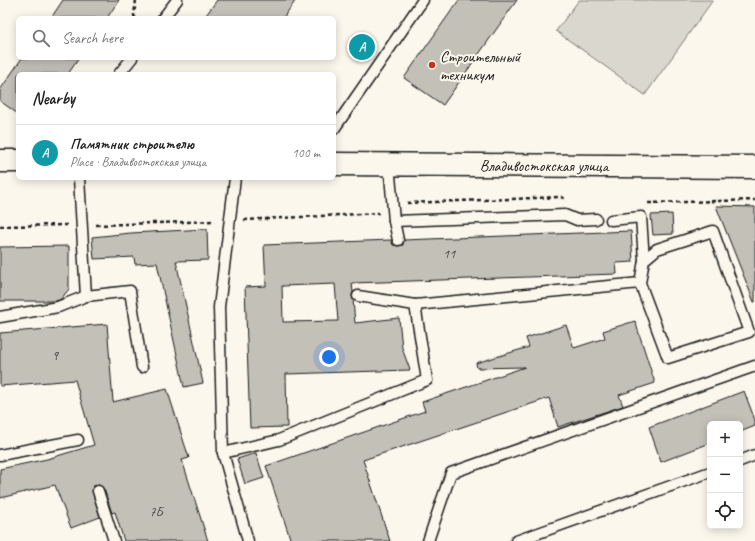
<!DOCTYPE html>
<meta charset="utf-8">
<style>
:root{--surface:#fff;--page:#f2f2f2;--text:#222;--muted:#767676;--line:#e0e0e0;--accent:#c8321e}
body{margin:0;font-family:Caveat,sans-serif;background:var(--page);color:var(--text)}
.controls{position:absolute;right:12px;bottom:12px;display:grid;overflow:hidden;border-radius:6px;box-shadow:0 2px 10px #0003}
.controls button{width:36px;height:36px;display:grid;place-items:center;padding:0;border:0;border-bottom:1px solid var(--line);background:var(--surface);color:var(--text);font:20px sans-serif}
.you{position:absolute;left:329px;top:357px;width:14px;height:14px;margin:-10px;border:3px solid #fff;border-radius:50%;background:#1a73e8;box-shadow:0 0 0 6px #1a73e833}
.badge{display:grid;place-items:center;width:26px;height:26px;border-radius:50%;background:var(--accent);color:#fff;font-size:13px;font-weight:700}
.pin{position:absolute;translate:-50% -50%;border:2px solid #fff;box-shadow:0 1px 4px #0006}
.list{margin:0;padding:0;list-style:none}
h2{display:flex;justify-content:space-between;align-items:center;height:52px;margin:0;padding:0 16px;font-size:17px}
h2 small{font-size:13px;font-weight:400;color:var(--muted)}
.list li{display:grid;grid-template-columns:26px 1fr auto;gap:12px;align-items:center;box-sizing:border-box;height:56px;padding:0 16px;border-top:1px solid var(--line)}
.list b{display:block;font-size:15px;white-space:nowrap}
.list p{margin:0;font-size:13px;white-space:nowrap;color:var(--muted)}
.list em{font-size:13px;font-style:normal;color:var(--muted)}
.icon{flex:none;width:22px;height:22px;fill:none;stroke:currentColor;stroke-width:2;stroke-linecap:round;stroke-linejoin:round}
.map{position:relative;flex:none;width:755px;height:541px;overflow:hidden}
.search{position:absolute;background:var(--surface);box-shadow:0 2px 10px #0003;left:16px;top:16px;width:320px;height:44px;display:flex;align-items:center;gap:10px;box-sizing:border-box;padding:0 14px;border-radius:6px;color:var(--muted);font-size:15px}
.panel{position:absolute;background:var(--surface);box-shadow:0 2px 10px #0003;left:16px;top:72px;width:320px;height:108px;border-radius:6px}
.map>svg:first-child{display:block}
</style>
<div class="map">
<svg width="755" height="541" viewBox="0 0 755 541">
<rect width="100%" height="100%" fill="#fbf7ec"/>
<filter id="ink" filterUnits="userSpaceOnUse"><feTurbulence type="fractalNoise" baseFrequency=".025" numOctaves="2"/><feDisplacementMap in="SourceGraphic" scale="8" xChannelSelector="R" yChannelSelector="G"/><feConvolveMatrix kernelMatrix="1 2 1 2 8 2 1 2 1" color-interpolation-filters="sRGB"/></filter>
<g filter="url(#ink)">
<path fill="#dad7ce" stroke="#7b7a75" d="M579 0H713L645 95 556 31Z"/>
<g fill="#c3c0b8" stroke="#1c1c1c" fill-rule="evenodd">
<path d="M63 0H119L107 18H51Z"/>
<path d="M217 0H296L283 18H204Z"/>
<path d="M459 0H517L443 105 404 78Z"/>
<path d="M22 58H79L68 74H18V114L0 101V90Z"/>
<path d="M716 206 755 207V302H754Z"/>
<path d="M672 214 673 234 653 235 651 215Z"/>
<path d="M207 229 208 260 176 261 203 383 184 387 157 263 135 264 134 257 94 259 92 237 131 233Z"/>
<path d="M631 231 633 262 616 263 617 274 352 283 353 292 352 295 353 300 355 323 399 318 402 348 410 370 286 374 287 427 250 428 245 287 266 286 264 245 391 240 393 245 399 246 403 245 404 240ZM335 284 338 321 283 322 282 286Z"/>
<path d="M69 246V289L61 299 56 301H0V247Z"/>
<path d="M635 321 655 383 619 395 623 406 558 427 549 398 363 460 390 541H291L266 466 425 411 422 402 525 367 477 368 476 363 529 347 526 338 566 325 574 348 605 338 603 331Z"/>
<path d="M107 324 113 402 167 389 189 458 182 460 208 541H124L115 512 112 513 104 489 99 485 93 486 92 490 100 517 71 528 55 485 0 498V469L47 459 94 445 75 380 0 386V333Z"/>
<path d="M744 391 755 420V426L740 432V424H710V443L661 462 649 427Z"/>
<path d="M256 453 264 478 245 484 237 459Z"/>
</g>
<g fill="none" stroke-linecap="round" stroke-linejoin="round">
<defs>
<g id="lane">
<path d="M163 18 177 0"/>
<path d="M119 74 132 58"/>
<path d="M334 129 423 0"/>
<path d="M389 164 394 221 398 240"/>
<path d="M79 178 86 296 130 291 142 367"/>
<path d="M235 178 219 307 223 453 248 541"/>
<path d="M611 220 641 217 644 260"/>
<path d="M394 221 565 215 577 220 596 219"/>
<path d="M358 296 415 305"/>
<path d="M0 317 58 307 86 296"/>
<path d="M223 453 279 440 427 380 415 305 640 283 668 358 749 332 713 231 657 249 644 260 640 283"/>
<path d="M0 455 78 440"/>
<path d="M740 461 755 455"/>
<path d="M98 491 114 541"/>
<path d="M428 541 451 473 755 366"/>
<path d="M516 541 710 472"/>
</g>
<g id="secondary">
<path d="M0 161H18"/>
<path d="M334 164 755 167"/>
</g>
</defs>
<use href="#lane" stroke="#1c1c1c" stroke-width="13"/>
<use href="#secondary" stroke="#1c1c1c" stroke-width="25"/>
<g stroke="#1c1c1c" stroke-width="2.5" stroke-dasharray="4 3" stroke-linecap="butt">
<path d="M135 18 134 15 136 0"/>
<path d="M407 203 561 197 566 199"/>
<path d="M648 203 755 200"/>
<path d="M244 220 379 213"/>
<path d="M96 225 215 221"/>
<path d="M0 226 67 225"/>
</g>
<use href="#lane" stroke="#fbf7ec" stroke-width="10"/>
<use href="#secondary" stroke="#fbf7ec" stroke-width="22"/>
</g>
</g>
<circle fill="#c8321e" stroke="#fbf7ec" stroke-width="1.5" cx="432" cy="65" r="4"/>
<g text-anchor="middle" stroke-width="4" stroke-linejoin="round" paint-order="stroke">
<g font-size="14" fill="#464543">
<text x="449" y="258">11</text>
<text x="55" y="360">9</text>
<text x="156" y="516">7Б</text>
</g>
<g font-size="16" fill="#1c1c1c" stroke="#fbf7ec" text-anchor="start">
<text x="440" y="62">Строительный<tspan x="440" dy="18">техникум</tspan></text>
</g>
<g font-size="16" fill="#1c1c1c" stroke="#fbf7ec">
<text x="544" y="171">Владивостокская улица</text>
</g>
</g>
</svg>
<div class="controls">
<button>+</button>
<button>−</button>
<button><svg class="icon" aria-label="locate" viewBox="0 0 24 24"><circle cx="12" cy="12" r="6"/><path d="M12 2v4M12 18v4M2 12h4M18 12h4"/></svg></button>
</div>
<div class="you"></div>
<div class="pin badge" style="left:362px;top:47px;background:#0f9aa8">A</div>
<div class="search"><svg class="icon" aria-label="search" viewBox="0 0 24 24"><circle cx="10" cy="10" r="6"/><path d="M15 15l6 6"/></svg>Search here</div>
<section class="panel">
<h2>Nearby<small></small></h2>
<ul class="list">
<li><span class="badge" style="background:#0f9aa8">A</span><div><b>Памятник строителю</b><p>Place · Владивостокская улица</p></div><em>100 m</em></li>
</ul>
</section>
</div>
